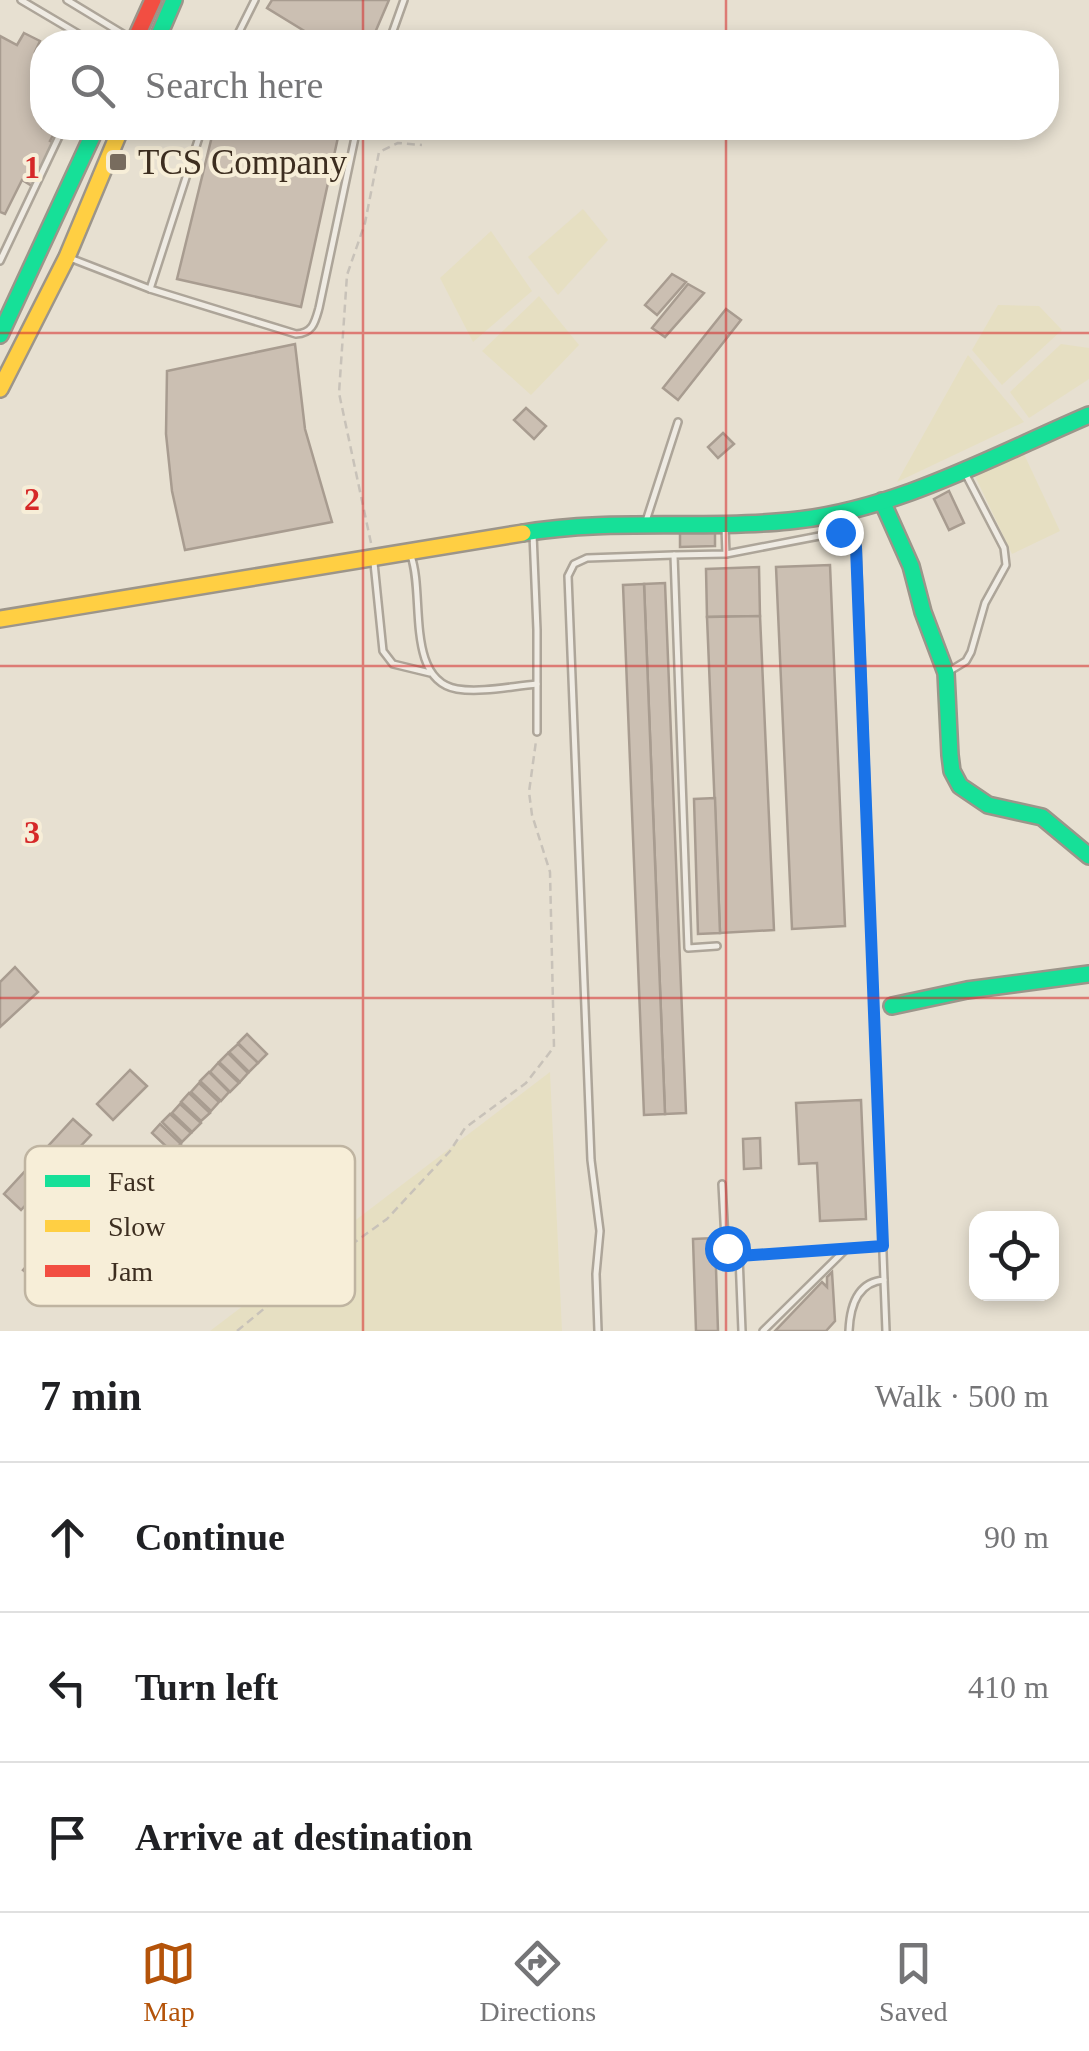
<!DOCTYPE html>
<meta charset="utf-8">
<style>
:root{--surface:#fff;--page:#f6f6f6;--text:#202124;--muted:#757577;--line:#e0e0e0;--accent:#b45309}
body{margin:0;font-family:"Times New Roman",serif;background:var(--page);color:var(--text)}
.controls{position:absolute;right:30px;bottom:30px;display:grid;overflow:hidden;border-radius:20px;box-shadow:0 5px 15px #0003}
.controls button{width:90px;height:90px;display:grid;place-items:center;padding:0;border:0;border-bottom:2px solid var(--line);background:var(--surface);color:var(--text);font:50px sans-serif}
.stop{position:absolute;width:30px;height:30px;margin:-22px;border:8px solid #1a73e8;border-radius:50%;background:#fff}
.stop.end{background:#1a73e8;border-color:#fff;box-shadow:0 2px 10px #0008}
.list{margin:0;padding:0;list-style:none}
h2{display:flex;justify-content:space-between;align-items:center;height:130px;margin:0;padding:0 40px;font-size:42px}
h2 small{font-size:32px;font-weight:400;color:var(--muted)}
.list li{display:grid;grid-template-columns:65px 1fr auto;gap:30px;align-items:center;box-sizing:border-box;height:150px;padding:0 40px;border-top:2px solid var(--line)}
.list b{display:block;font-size:38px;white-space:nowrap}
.list em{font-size:32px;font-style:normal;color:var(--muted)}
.icon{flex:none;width:55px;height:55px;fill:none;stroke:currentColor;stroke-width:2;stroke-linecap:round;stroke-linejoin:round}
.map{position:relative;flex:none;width:1089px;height:1331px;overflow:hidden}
.search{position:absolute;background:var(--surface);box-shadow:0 5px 15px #0003;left:30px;right:30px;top:30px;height:110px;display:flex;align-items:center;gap:25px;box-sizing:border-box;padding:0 35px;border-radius:40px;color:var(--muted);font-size:38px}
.sheet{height:580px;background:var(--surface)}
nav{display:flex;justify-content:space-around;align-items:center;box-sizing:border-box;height:140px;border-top:2px solid var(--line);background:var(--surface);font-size:28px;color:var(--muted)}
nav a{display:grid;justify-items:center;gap:5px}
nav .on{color:var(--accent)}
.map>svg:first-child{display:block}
</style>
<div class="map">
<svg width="1089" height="1331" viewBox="0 0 1089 1331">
<rect width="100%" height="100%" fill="#e7e0d1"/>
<g fill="#e6dfc2">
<path d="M583 209 608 240 558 295 528 257Z"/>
<path d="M491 231 532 291 473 342 440 278Z"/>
<path d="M539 296 579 345 531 395 482 351Z"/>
<path d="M998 305 1039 306 1062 330 1002 385 972 350Z"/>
<path d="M1061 344 1089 348V379L1029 418 1010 392Z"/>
<path d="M968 355 1024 422 897 482Z"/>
<path d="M1023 452 1060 531 1012 554 975 476Z"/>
<path d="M550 1072 562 1331H210Z"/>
</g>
<g fill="#cbbfb2" stroke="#a89c90" stroke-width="2.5">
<path d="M272 0H389L371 42H302L306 32 267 8Z"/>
<path d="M24 33 40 41 35 52 42 56V128H57L50 141 54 143 32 186 22 180 5 214 0 212V36L17 45Z"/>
<path d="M214 128H340L301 307 177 279Z"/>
<path d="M672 274 686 282 657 315 645 305Z"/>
<path d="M688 284 704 293 665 337 652 328Z"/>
<path d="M726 309 741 320 678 400 663 388Z"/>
<path d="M295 344 305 429 332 522 185 550 172 491 166 434 167 371Z"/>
<path d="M526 408 546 426 534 439 514 420Z"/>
<path d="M723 433 734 444 718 458 708 447Z"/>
<path d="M949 491 964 523 949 530 934 499Z"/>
<path d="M680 532H715V546L680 547Z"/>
<path d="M830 565 845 926 792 929 776 567Z"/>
<path d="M759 567 760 616 707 617 706 569Z"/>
<path d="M665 583 686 1113 665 1114 644 584Z"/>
<path d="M644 584 665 1114 644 1115 623 585Z"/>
<path d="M760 616 774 930 720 933 707 617Z"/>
<path d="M715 798 720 933 698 934 694 799Z"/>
<path d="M15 967 38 992 0 1027V982Z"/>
<path d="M247 1034 267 1054 258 1063 238 1043Z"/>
<path d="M238 1044 258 1063 249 1072 229 1052Z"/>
<path d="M228 1053 248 1073 240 1082 219 1062Z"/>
<path d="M218 1063 239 1083 230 1092 210 1072Z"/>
<path d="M130 1070 147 1086 113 1120 97 1104Z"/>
<path d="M209 1072 229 1092 221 1101 200 1081Z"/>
<path d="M199 1083 219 1102 211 1111 191 1092Z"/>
<path d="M189 1093 210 1113 201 1121 181 1102Z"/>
<path d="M861 1100 866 1219 820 1221 817 1163 799 1164 796 1103Z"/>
<path d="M180 1104 201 1123 192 1132 172 1113Z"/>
<path d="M170 1114 191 1133 182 1142 162 1122Z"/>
<path d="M73 1119 91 1135 21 1210 4 1194Z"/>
<path d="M160 1124 181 1144 172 1152 152 1133Z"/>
<path d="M760 1138 761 1168 744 1169 743 1139Z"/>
<path d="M715 1238 718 1331H696L693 1239Z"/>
<path d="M31 1261 47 1275 40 1284 23 1270Z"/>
<path d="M832 1272 835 1321 826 1331H775L822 1282 827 1287V1277Z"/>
</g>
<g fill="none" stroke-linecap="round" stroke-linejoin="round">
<defs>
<g id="lane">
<path d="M21 0 92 42"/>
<path d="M67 0 133 40"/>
<path d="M234 42 255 0"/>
<path d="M389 42 404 0"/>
<path d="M70 258 150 289 296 334C313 333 315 322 319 308L357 128"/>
<path d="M0 261 63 128"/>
<path d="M150 289 202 128"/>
<path d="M646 521 678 422"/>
<path d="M533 534 537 630V732"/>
<path d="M726 554 840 532 852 536 857 547 884 1280C857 1282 850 1307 849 1331"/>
<path d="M411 556C425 594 405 680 457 689 482 693 512 686 537 684"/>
<path d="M374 563 383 651 393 664 430 673"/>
<path d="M948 672 966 661 971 652 985 603 1006 565 1004 548 964 471"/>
<path d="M717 946 688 948 674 555 726 554 725 527"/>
<path d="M722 1184 725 1240 727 1248 739 1256 883 1246"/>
<path d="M739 1256 742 1331"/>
<path d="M884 1280 886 1331"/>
<path d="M598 1331 596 1274 600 1231 591 1160 568 576 574 564 587 558 674 555"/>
<path d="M763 1331 844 1251"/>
</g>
<g id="fast">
<path d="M156 42 174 0"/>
<path d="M0 335 96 128"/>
<path d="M882 501 911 566 923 612 946 673 950 755 952 771 960 786 988 805 1042 817 1089 856"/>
<path d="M523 533C611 518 701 530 789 521 895 511 993 456 1089 415"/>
<path d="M892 1006 967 990 1089 974"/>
</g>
<g id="slow">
<path d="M0 389 67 257 121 128"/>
<path d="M0 619 523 533"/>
</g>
<path id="jam" d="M134 42 153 0"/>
</defs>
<use href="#lane" stroke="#ada599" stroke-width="10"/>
<use href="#fast" stroke="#9c958a" stroke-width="20"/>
<use href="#slow" stroke="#9c958a" stroke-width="20"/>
<use href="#jam" stroke="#9c958a" stroke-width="20"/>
<g stroke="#c8c2b9" stroke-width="2.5" stroke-dasharray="8 5" stroke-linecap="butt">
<path d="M371 543 339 393 347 275 365 223 379 152 398 143 422 145"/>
<path d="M237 1331 277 1298 387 1219 450 1151 465 1128 526 1083 554 1047 550 872 532 815 529 792 536 741"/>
</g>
<use href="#lane" stroke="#efebe3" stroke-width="5"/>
<use href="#fast" stroke="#16e098" stroke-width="15"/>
<use href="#slow" stroke="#ffcf43" stroke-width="15"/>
<use href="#jam" stroke="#f24e42" stroke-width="15"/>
</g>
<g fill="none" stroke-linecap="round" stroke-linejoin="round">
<path stroke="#1a73e8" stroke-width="12" d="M727 1248 739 1256 883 1246 856 547 852 536 840 532"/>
</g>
<path fill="none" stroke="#d62828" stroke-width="2.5" stroke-opacity="0.55" d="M363 0V42M726 0V42M363 128V1331M726 128V1331M0 333H1089M0 666H1089M0 998H1089"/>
<rect fill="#786c5e" stroke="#f7eed8" stroke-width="4" x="108" y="152" width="20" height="20" rx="5"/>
<g text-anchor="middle" stroke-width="8" stroke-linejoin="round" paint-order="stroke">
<g font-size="35" fill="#3d2e20" stroke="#f7eed8" text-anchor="start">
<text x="138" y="174">TCS Company</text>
</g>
</g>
<rect x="25" y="1146" width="330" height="160" rx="15" fill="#f7eed8" stroke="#bfb4a1" stroke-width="2.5"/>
<rect x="45" y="1175" width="45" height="12" fill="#16e098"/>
<rect x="45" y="1220" width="45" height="12" fill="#ffcf43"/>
<rect x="45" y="1265" width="45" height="12" fill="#f24e42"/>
<g font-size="28" fill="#3d2e20">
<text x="108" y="1191">Fast</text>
<text x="108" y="1236">Slow</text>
<text x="108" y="1281">Jam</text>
</g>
<g font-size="32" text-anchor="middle" font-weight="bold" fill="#d62828" stroke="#f7eed8" stroke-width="8" stroke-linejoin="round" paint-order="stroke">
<text x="32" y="178">1</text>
<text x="32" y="510">2</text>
<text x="32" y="843">3</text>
</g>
</svg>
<div class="controls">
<button><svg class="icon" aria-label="locate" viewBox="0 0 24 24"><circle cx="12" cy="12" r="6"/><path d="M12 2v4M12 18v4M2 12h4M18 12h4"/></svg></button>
</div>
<div class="stop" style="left:727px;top:1248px"></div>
<div class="stop end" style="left:840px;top:532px"></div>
<div class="search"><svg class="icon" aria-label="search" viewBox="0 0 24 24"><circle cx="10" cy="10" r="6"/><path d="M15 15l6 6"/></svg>Search here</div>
</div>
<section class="sheet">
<h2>7 min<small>Walk · 500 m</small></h2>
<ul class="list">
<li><svg class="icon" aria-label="ahead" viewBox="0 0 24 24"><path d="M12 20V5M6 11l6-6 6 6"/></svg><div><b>Continue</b></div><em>90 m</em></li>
<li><svg class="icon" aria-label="left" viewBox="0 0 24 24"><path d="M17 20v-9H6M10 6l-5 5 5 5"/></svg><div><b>Turn left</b></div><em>410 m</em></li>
<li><svg class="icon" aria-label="arrive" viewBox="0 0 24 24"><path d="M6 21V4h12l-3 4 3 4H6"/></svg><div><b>Arrive at destination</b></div></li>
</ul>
</section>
<nav>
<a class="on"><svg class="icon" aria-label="map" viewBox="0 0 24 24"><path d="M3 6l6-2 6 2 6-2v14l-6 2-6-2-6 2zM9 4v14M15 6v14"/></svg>Map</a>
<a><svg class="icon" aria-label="directions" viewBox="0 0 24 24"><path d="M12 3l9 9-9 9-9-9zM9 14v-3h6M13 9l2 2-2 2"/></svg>Directions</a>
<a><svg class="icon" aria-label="saved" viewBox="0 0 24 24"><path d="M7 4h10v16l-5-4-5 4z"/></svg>Saved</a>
</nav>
